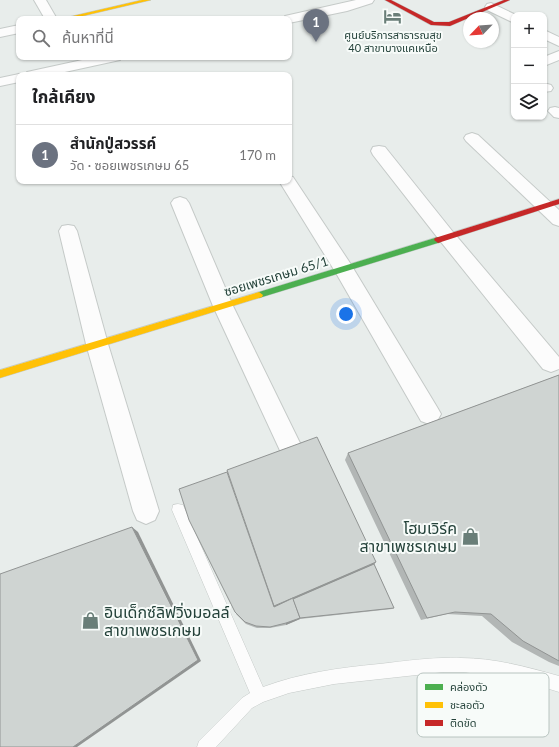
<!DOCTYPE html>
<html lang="th">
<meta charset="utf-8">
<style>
:root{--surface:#fff;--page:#f2f2f2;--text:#202124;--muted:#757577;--line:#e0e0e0;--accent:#697e78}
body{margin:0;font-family:Lato,"Noto Sans Thai",sans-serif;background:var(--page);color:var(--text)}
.controls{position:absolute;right:12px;top:12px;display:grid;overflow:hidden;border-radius:8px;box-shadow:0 1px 3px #0004}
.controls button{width:36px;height:36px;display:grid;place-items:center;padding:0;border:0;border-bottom:1px solid var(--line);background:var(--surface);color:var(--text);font:20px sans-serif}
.compass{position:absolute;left:463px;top:12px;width:36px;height:36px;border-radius:50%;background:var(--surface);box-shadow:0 1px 3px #0004;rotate:245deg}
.you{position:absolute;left:346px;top:314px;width:14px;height:14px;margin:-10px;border:3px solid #fff;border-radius:50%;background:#1a73e8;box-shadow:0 0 0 6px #1a73e833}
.badge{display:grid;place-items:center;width:26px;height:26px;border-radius:50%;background:var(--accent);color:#fff;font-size:13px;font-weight:700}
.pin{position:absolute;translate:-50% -33px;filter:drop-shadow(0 1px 2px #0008)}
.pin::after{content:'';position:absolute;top:21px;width:14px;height:12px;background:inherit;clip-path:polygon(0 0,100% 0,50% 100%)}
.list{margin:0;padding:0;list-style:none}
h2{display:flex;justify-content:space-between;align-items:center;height:52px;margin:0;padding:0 16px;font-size:17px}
h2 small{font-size:13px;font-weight:400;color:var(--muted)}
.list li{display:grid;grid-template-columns:26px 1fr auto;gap:12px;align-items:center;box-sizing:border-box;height:60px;padding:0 16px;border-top:1px solid var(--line)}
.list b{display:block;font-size:15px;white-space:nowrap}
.list p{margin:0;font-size:13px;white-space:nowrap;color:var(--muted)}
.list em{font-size:13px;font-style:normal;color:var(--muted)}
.icon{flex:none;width:22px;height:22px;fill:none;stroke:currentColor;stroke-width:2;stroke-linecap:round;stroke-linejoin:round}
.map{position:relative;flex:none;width:559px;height:747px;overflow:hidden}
.search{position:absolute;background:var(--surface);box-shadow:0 1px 3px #0004;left:16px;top:16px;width:276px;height:44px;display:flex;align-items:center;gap:10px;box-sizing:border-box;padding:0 14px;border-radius:8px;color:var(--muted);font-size:15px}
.panel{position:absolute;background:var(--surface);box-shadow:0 1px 3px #0004;left:16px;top:72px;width:276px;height:112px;border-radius:8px}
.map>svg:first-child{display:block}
</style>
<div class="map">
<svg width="559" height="747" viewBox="0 0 559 747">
<rect width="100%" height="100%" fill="#e8edeb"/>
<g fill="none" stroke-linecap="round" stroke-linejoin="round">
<defs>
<path id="lane" d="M178 504 183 505 263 687C301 673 338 668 379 664 406 661 433 657 461 658 494 658 527 667 559 676V692L520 680 463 672H444L334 684 289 693 263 702 252 708 216 747H197L199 741 242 698 250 693 172 510 173 505Z"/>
<g id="street">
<path d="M34 0H46L57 19H45Z"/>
<path d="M356 0H374L372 3 347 11 289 23V19H283L285 16Z"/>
<path d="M491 3 516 15H514V23L487 10 485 7 487 4Z"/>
<path d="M19 25V33L0 37V29Z"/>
<path d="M544 30 559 37V46L544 39Z"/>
<path d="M559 51V60L544 66V57Z"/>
<path d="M96 57H122L120 60 51 75H25L27 72Z"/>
<path d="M19 74 24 75H19V82L0 86V78Z"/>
<path d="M544 83 551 85 553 88 551 91 544 92Z"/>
<path d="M555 107 559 108V118L554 117 548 111 550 108Z"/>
<path d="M472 133 478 135 559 210V226L553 224 466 141 464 138 466 135Z"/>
<path d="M379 146 385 147 453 232 559 357V369L551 372 543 369 441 242 373 155 371 151 373 147Z"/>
<path d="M289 176 293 177 350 263 437 407 441 414 437 421 429 424 421 421 336 273 279 181H289Z"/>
<path d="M180 197 186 199 189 203 233 306 299 441 303 449 299 457 291 460 283 457 213 306 171 203 174 199Z"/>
<path d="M68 225 74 226 77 231 108 344 159 511 155 520 146 524 137 520 133 511 86 344 59 231 62 226Z"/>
</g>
<path id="fast" d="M438 237 442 240 441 242 259 298 255 295 259 292Z"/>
<g id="slow">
<path d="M142 0H151L70 19H60Z"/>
<path d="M259 292 263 295 262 297 0 378V370Z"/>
</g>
<g id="jam">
<path d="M385 0H391L434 22H449L504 0H510L450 26 431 25Z"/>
<path d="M559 199V204L438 243 434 240 435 238Z"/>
</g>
</defs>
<use href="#lane" stroke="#c5cac8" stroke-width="1"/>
<use href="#street" stroke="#c5cac8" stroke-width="2"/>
<use href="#fast" stroke="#c3cbc8" stroke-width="1"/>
<use href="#slow" stroke="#c3cbc8" stroke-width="1"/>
<use href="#jam" stroke="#c3cbc8" stroke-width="1"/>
<use href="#lane" fill="#fcfcfc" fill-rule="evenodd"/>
<use href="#street" fill="#fcfcfc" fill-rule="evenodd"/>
<use href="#fast" fill="#4caf50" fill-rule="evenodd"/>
<use href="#slow" fill="#ffc107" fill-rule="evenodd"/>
<use href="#jam" fill="#c62828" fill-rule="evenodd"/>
</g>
<g fill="#b2b6b5">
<path d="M559 375V666L549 662 512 642 482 616 447 614 421 620 345 460 348 453Z"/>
<path d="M374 564 394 608 392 609 300 619 286 625 270 628H257L246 624 236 614Z"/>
</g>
<g fill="#919493">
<path d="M132 527 138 532 201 661 77 747H73Z"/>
<path d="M376 562 372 567 275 609 274 606Z"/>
<path d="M300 618V619L286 625V623Z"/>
</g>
<g fill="#cfd4d2" stroke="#919493">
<path d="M559 375V661L523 641 491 614 455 612 427 618 348 453Z"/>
<path d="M317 437 376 562 274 606 227 470Z"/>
<path d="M227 472 274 607 293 598 300 618 286 623 270 627 256 626 245 622 235 612 189 520 179 489Z"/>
<path d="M132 527 198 660 73 747H0V574Z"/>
<path d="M374 564 394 608 300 618 293 599Z"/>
</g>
<defs>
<symbol id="hotel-bare" viewBox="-9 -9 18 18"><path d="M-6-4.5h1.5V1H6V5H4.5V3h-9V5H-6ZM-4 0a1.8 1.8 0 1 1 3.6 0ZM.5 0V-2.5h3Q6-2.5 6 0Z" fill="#697e78" stroke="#f7fbf9" stroke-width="2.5" paint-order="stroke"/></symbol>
<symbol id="shop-bare" viewBox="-9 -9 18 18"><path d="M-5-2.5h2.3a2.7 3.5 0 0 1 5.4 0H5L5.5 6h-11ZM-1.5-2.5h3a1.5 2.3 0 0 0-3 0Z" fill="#697e78" stroke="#f7fbf9" stroke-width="2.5" paint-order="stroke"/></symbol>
</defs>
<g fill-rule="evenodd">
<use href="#hotel-bare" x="380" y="4" width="25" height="25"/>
<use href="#shop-bare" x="458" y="524" width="25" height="25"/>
<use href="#shop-bare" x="78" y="608" width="25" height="25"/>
</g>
<g text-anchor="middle" stroke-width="4" stroke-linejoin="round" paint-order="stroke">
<g font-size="11" fill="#24423a" stroke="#f7fbf9">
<text x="393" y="39">ศูนย์บริการสาธารณสุข<tspan x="393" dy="13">40 สาขาบางแคเหนือ</tspan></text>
</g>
<g font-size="13" fill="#24423a" stroke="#f7fbf9">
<text transform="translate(276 276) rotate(-17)" y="5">ซอยเพชรเกษม 65/1</text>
</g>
<g font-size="16" fill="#24423a" stroke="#f7fbf9" text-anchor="end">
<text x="457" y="534">โฮมเวิร์ค<tspan x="457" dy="18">สาขาเพชรเกษม</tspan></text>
<text x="104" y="618" text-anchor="start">อินเด็กซ์ลิฟวิ่งมอลล์<tspan x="104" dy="18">สาขาเพชรเกษม</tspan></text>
</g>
</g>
<rect x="417" y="673" width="132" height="64" rx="6" fill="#f7fbf9" stroke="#b8c4c0" stroke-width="1"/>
<rect x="425" y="684" width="18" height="6" fill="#4caf50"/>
<rect x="425" y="702" width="18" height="6" fill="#ffc107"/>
<rect x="425" y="720" width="18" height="6" fill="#c62828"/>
<g font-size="11" fill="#24423a">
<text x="450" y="691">คล่องตัว</text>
<text x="450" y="709">ชะลอตัว</text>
<text x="450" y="727">ติดขัด</text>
</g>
</svg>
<div class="controls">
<button>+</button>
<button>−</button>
<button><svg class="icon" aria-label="layers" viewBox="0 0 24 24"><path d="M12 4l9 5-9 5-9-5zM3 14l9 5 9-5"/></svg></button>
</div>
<svg class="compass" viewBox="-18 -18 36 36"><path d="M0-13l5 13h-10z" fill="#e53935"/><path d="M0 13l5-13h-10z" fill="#757577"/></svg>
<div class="you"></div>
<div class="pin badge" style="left:316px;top:42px;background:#6b7280">1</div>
<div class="search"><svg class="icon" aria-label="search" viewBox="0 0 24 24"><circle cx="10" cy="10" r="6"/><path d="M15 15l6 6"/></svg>ค้นหาที่นี่</div>
<section class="panel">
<h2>ใกล้เคียง<small></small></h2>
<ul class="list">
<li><span class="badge" style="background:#6b7280">1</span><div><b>สำนักปู่สวรรค์</b><p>วัด · ซอยเพชรเกษม 65</p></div><em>170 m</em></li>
</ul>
</section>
</div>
